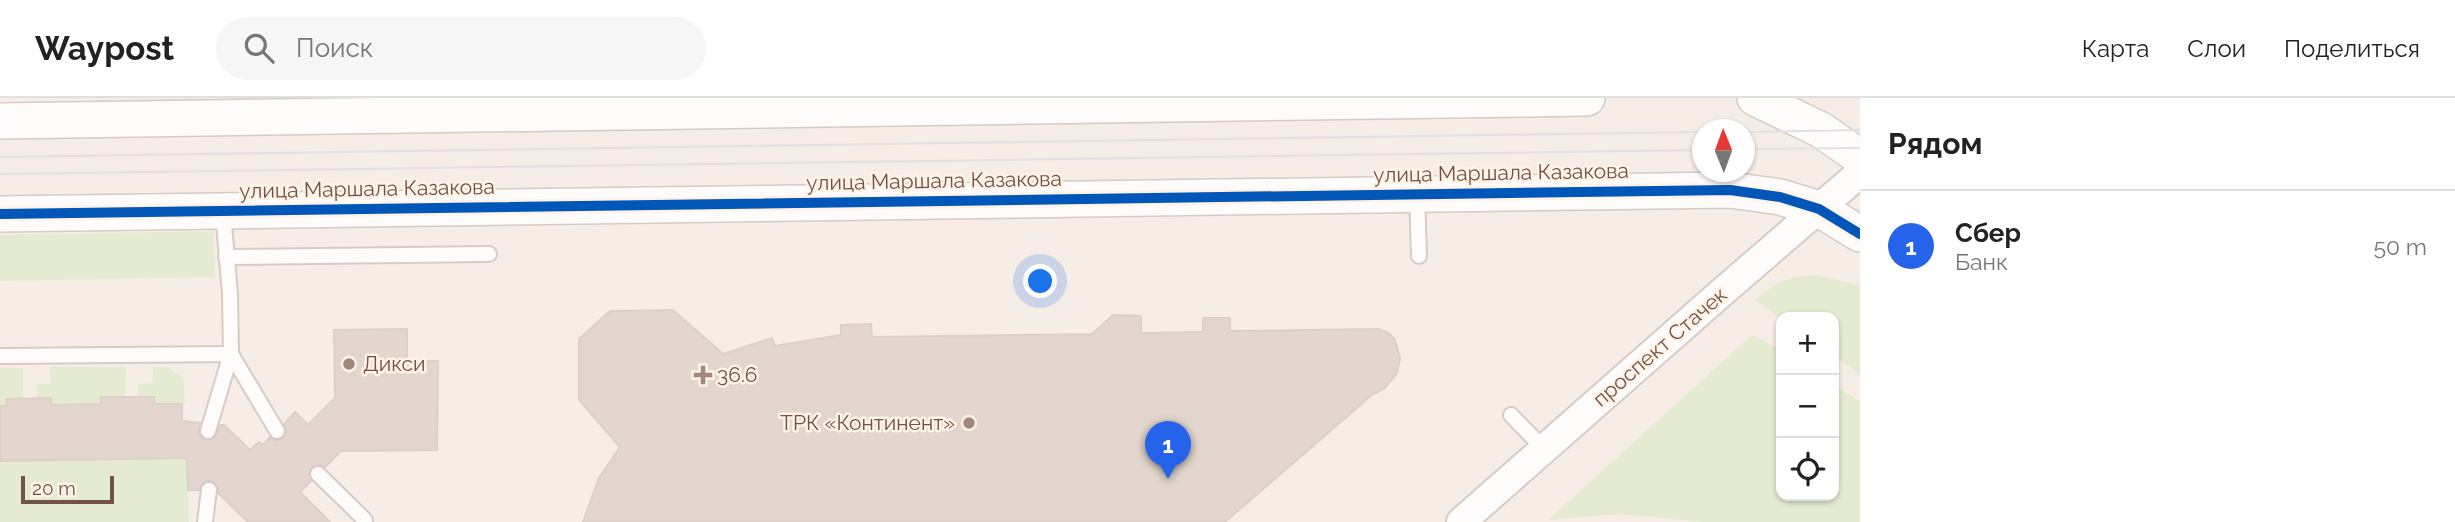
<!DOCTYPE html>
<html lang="ru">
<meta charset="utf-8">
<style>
:root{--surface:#fff;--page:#f6f6f6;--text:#222;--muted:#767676;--line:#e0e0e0;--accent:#2563eb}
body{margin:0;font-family:Raleway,sans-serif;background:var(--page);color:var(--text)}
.controls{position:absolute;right:21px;bottom:21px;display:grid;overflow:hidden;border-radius:14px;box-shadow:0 2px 5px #0004}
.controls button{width:63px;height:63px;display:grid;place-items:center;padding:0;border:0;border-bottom:2px solid var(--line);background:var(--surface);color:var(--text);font:35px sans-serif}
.compass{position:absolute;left:1692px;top:21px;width:63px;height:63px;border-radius:50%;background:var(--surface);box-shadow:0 2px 5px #0004;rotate:359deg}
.scale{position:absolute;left:21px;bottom:18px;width:93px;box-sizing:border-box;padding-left:7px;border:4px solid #725148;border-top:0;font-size:19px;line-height:24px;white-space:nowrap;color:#725148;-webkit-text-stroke:5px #fff2e6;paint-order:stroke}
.you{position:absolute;left:1041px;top:184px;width:24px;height:24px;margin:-18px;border:5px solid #fff;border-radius:50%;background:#1a73e8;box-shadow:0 0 0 10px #1a73e833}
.badge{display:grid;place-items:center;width:46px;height:46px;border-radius:50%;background:var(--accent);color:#fff;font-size:23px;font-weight:700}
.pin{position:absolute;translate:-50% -58px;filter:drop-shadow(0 2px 4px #0008)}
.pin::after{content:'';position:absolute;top:37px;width:24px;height:21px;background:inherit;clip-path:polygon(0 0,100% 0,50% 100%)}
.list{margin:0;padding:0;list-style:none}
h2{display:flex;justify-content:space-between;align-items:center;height:91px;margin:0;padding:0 28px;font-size:30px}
h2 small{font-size:23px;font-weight:400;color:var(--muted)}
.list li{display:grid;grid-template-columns:46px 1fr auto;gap:21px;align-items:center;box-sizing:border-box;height:112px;padding:0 28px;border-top:2px solid var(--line)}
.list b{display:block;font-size:26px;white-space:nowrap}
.list p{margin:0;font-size:23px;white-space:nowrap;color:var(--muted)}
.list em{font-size:23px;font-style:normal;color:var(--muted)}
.icon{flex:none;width:38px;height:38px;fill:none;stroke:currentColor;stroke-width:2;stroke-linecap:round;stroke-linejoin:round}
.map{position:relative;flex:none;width:1860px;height:424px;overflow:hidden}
header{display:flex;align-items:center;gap:42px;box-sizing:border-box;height:98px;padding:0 35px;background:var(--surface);border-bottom:2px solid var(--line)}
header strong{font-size:33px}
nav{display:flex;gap:38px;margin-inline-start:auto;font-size:24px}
.search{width:490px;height:63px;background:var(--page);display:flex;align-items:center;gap:18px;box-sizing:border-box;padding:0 24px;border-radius:38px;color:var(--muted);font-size:26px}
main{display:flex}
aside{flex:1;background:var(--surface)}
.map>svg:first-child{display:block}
</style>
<header>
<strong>Waypost</strong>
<div class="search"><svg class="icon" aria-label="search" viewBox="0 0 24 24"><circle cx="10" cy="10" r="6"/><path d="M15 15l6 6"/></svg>Поиск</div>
<nav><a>Карта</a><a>Слои</a><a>Поделиться</a></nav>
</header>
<main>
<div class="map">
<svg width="1860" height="424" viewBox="0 0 1860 424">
<rect width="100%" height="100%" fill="#f6eee6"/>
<g fill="#e4ebd1">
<path d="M214 133 215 179 0 183V137Z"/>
<path d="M1813 177 1860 187V277L1834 258V219L1781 221 1755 202C1776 184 1786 179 1813 177Z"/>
<path d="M1752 237 1781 252V398H1834V286L1860 304V424H1704L1619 416 1548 422Z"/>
<path d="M50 269H126L125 299H102L101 306 51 307V300H37V286H51Z"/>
<path d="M153 269H168L183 279 185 305 154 306V299L138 298V286L153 285Z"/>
<path d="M0 270H23V300L7 301 6 308H0Z"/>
<path d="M187 360 189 424H0V363Z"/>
</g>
<g fill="#e2d6ce" stroke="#ded0c9" stroke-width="2">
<path d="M673 212 723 256 772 240 775 248 841 237V227L871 226 872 239 1092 236 1113 217 1141 218V235L1203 234V220H1230V233L1379 231 1389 235 1395 242 1400 261 1397 275 1384 291 1373 296 1225 424H583L599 380 620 349 579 302V241L610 213Z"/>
<path d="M407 231V263H438L437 352 341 353 325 369 320 367 312 369 309 374 311 383 300 394 330 424H248L218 395V389L214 384 206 383 201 387 199 392H188L187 360 0 363V308H6L7 301 51 300V307L101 306V299H154V306H182V323L200 325 199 336 205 342 214 340 220 327H224L250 352 259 344 263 347 270 339 276 343 282 341 287 334 284 326 295 314 308 327 335 300 334 232Z"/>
</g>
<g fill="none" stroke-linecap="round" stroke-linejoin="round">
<defs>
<g id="service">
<path d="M1417 97 1419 158"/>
<path d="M226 159 489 156"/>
<path d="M0 258 231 256 277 333"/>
<path d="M1511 317 1544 351"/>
<path d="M208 333 231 256 230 196 223 114"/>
<path d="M318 376 365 422V424"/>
<path d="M205 424 209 392"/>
</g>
<path id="minor" d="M1461 424 1720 196 1860 75"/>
<g id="tertiary">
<path d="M1755 0 1821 32 1860 59"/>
<path d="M0 23 1587 0"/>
<path d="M0 116 1730 92 1780 99 1819 111 1860 136"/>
</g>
</defs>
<use href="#service" stroke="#d7cbc4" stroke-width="18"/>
<use href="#minor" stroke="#d7cbc4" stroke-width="32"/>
<use href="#tertiary" stroke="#d7cbc4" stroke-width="38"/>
<use href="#service" stroke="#fefcfb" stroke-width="14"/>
<use href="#minor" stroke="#fefcfb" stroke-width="28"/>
<use href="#tertiary" stroke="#fefcfb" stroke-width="35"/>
<g stroke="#e3e0e3" stroke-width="2">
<path d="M1744 34 1860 32"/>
<path d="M1744 51 1860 50"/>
<path d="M0 59 1702 34"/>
<path d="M0 76 1702 52"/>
</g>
<defs>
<path id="cycleway" d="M0 116 1730 92 1780 99 1819 111 1860 136"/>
</defs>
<use href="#cycleway" stroke="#fff2e6" stroke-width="15"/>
<use href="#cycleway" stroke="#0057b8" stroke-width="10"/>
</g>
<g fill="#a0887f" stroke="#fff2e6" stroke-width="2.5">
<circle cx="349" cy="266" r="7"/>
<path d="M699.5 266.5h7v7h7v7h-7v7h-7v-7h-7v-7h7z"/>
<circle cx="969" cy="325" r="7"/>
</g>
<g text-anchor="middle" stroke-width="5" stroke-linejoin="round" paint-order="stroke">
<g font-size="21" fill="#725148" stroke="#fff2e6">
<text transform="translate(1501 75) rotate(-1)" y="7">улица Маршала Казакова</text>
<text transform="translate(934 83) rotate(-1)" y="7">улица Маршала Казакова</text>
<text transform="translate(367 91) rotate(-1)" y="7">улица Маршала Казакова</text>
<text transform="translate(1660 249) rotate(-41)" y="7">проспект Стачек</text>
</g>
<g font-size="21" fill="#725148" stroke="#fff2e6" text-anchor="start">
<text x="363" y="273">Дикси</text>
<text x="717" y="284">36.6</text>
<text x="955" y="332" text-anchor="end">ТРК «Континент»</text>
</g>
</g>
</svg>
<div class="controls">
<button>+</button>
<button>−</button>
<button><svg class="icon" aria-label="locate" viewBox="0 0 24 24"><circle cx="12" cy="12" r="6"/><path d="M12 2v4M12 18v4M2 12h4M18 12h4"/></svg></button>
</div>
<svg class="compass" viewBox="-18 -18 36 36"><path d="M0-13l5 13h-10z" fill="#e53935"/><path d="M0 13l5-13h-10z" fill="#767676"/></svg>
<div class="scale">20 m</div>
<div class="you"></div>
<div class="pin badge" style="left:1168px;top:381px">1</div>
</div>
<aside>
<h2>Рядом<small></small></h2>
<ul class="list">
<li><span class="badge">1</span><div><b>Сбер</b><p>Банк</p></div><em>50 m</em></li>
</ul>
</aside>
</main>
